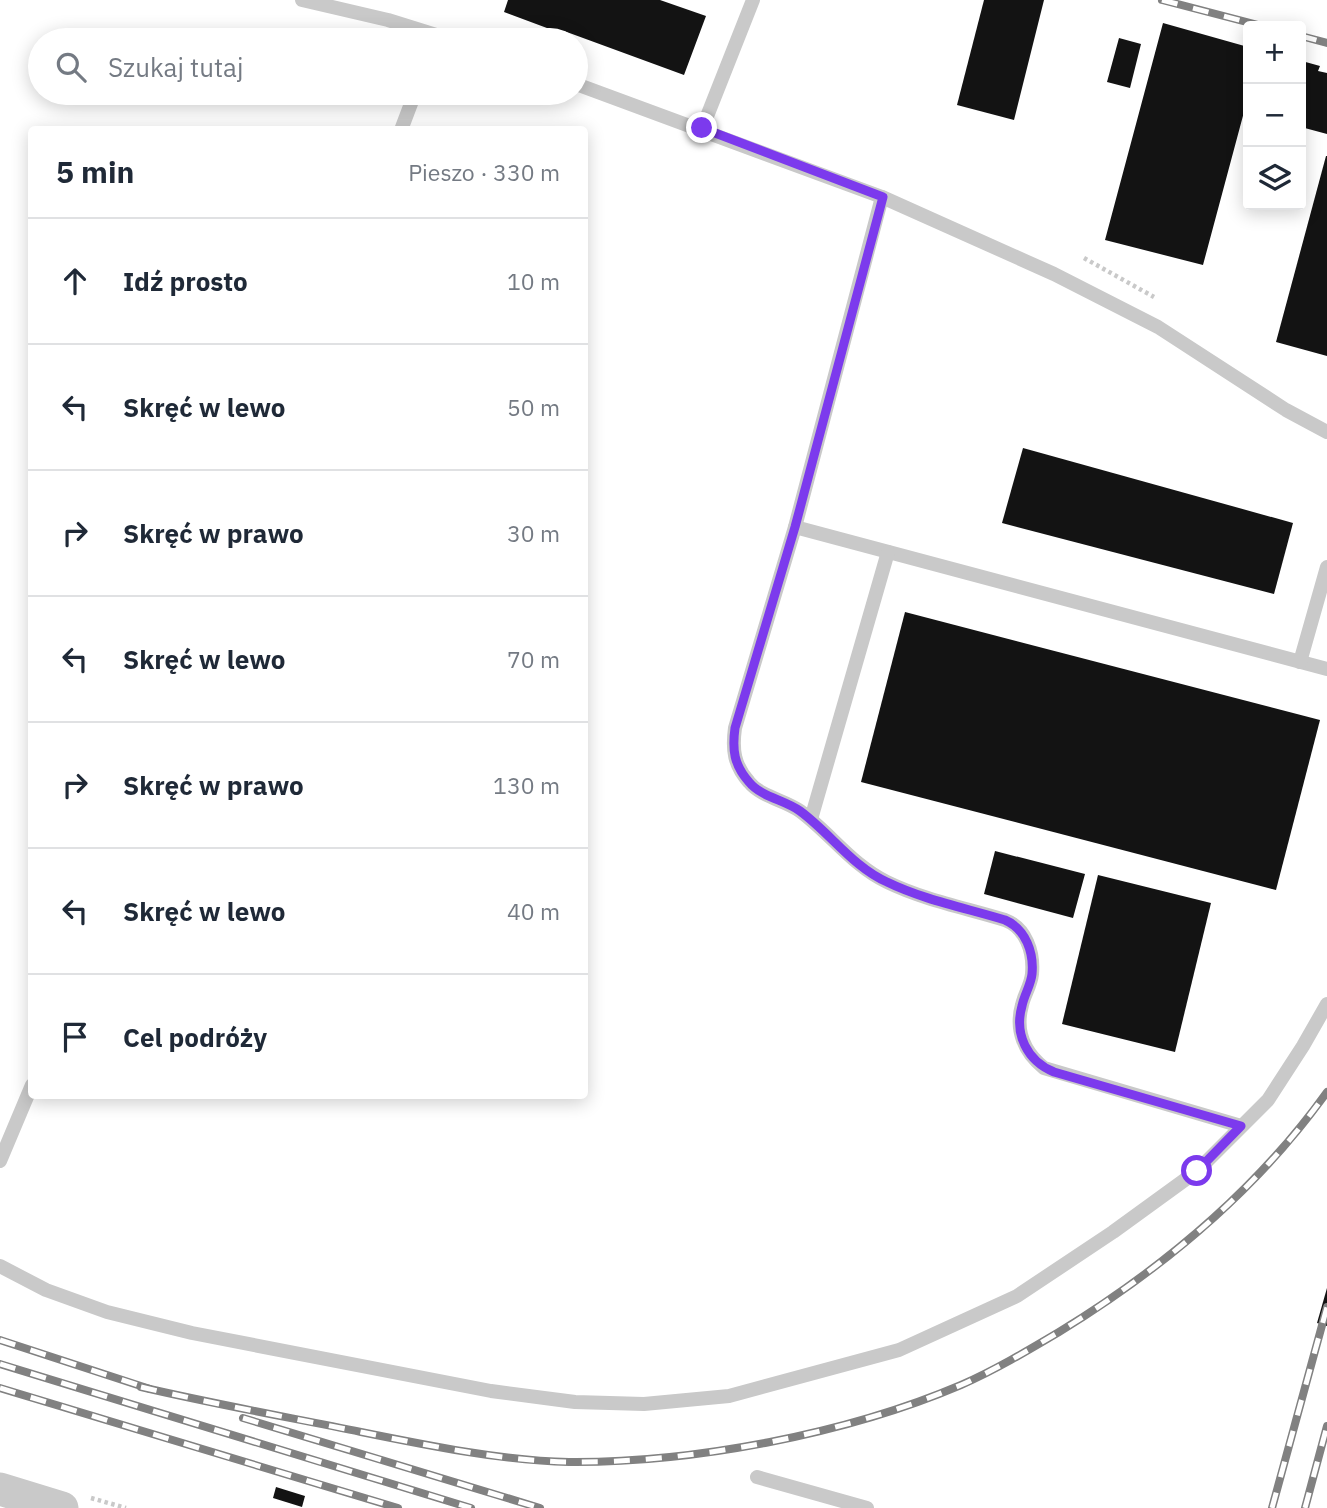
<!DOCTYPE html>
<html lang="pl">
<meta charset="utf-8">
<style>
:root{--surface:#fff;--page:#f6f6f7;--text:#1f2937;--muted:#747a83;--line:#e0e1e3}
body{margin:0;font-family:"IBM Plex Sans",sans-serif;background:var(--page);color:var(--text)}
.controls{position:absolute;right:21px;top:21px;display:grid;overflow:hidden;border-radius:7px;box-shadow:0 4px 18px #0003}
.controls button{width:63px;height:63px;display:grid;place-items:center;padding:0;border:0;border-bottom:2px solid var(--line);background:var(--surface);color:var(--text);font:35px sans-serif}
.stop{position:absolute;width:21px;height:21px;margin:-16px;border:5px solid #7c3aed;border-radius:50%;background:#fff}
.stop.end{background:#7c3aed;border-color:#fff;box-shadow:0 2px 7px #0008}
.list{margin:0;padding:0;list-style:none}
h2{display:flex;justify-content:space-between;align-items:center;height:91px;margin:0;padding:0 28px;font-size:30px}
h2 small{font-size:23px;font-weight:400;color:var(--muted)}
.list li{display:grid;grid-template-columns:46px 1fr auto;gap:21px;align-items:center;box-sizing:border-box;height:126px;padding:0 28px;border-top:2px solid var(--line)}
.list b{display:block;font-size:26px;white-space:nowrap}
.list em{font-size:23px;font-style:normal;color:var(--muted)}
.icon{flex:none;width:38px;height:38px;fill:none;stroke:currentColor;stroke-width:2;stroke-linecap:round;stroke-linejoin:round}
.map{position:relative;flex:none;width:1327px;height:1508px;overflow:hidden}
.search{position:absolute;background:var(--surface);box-shadow:0 4px 18px #0003;left:28px;top:28px;width:560px;height:77px;display:flex;align-items:center;gap:18px;box-sizing:border-box;padding:0 24px;border-radius:38px;color:var(--muted);font-size:26px}
.panel{position:absolute;background:var(--surface);box-shadow:0 4px 18px #0003;left:28px;top:126px;width:560px;height:973px;border-radius:7px}
.map>svg:first-child{display:block}
</style>
<div class="map">
<svg width="1327" height="1508" viewBox="0 0 1327 1508">
<rect width="100%" height="100%" fill="#fff"/>
<g fill="#131313">
<path d="M508 0H660L706 16 684 75 564 31 563 34 504 12Z"/>
<path d="M984 0H1044L1014 120 957 105Z"/>
<path d="M1163 23 1248 47V113L1244 112 1203 265 1105 240Z"/>
<path d="M1119 38 1141 44 1130 88 1107 82Z"/>
<path d="M1302 61 1320 66 1318 71 1327 73V134L1301 127Z"/>
<path d="M1326 156H1327V356L1276 342Z"/>
<path d="M1023 448 1293 523 1274 594 1002 523Z"/>
<path d="M905 612 1320 720 1276 890 861 782Z"/>
<path d="M995 851 1085 874 1073 918 984 894Z"/>
<path d="M1098 875 1211 903 1175 1052 1062 1024Z"/>
<path d="M1327 1288V1326L1317 1323Z"/>
<path d="M276 1487 305 1496 302 1507 273 1498Z"/>
</g>
<g fill="none" stroke-linecap="round" stroke-linejoin="round">
<g stroke="#c9c9c9" stroke-width="4.5" stroke-dasharray="3.5 3.5" stroke-linecap="butt">
<path d="M1084 258 1154 297"/>
<path d="M91 1498 126 1508"/>
</g>
<g stroke="#c9c9c9" stroke-width="14">
<path d="M302 0 388 20 452 40"/>
<path d="M576 84 882 197 1054 274 1158 327 1286 410 1327 432"/>
<path d="M702 129 753 0"/>
<path d="M401 130 415 93"/>
<path d="M882 197 795 527 735 728C732 750 734 765 749 782 761 797 785 800 800 811 830 833 853 866 887 882 924 900 966 908 1005 920 1026 928 1034 952 1032 974 1031 985 1024 995 1022 1005 1015 1030 1024 1052 1044 1068L1241 1126"/>
<path d="M795 527 1327 669"/>
<path d="M1300 662 1327 567"/>
<path d="M811 819 888 552"/>
<path d="M0 1161 32 1085"/>
<path d="M0 1266 46 1290 107 1312 192 1333 491 1391 575 1402 644 1404 729 1396 899 1350 1017 1296 1113 1232 1197 1171 1268 1100 1303 1046 1327 1004"/>
<path d="M757 1477 867 1508"/>
</g>
<path stroke="#c9c9c9" stroke-width="33" d="M0 1489 62 1508"/>
<defs>
<g id="rail">
<path d="M1162 0 1262 26"/>
<path d="M1301 36 1327 43"/>
<path d="M0 1340 150 1389"/>
<path d="M0 1364 471 1508"/>
<path d="M141 1387C214 1404 287 1417 361 1432 425 1445 504 1461 569 1462 694 1463 846 1434 961 1385 995 1370 1027 1351 1059 1332 1162 1269 1256 1191 1327 1092"/>
<path d="M0 1388 398 1508"/>
<path d="M243 1418 540 1508"/>
<path d="M1272 1508 1327 1307"/>
<path d="M1305 1508 1327 1426"/>
</g>
</defs>
<use href="#rail" stroke="#818181" stroke-width="8"/>
<use href="#rail" stroke="#fff" stroke-width="5" stroke-dasharray="16" stroke-linecap="butt"/>
</g>
<g fill="none" stroke-linecap="round" stroke-linejoin="round">
<path stroke="#7c3aed" stroke-width="9" d="M702 128 883 197 795 527 735 728C732 750 734 765 749 782 761 797 785 800 800 811 830 833 853 867 887 882 924 900 966 908 1005 920 1026 929 1034 953 1032 974 1031 985 1024 995 1022 1006 1014 1034 1027 1061 1054 1072L1241 1126 1197 1171"/>
</g>
</svg>
<div class="controls">
<button>+</button>
<button>−</button>
<button><svg class="icon" aria-label="layers" viewBox="0 0 24 24"><path d="M12 4l9 5-9 5-9-5zM3 14l9 5 9-5"/></svg></button>
</div>
<div class="stop" style="left:1197px;top:1171px"></div>
<div class="stop end" style="left:702px;top:128px"></div>
<div class="search"><svg class="icon" aria-label="search" viewBox="0 0 24 24"><circle cx="10" cy="10" r="6"/><path d="M15 15l6 6"/></svg>Szukaj tutaj</div>
<section class="panel">
<h2>5 min<small>Pieszo · 330 m</small></h2>
<ul class="list">
<li><svg class="icon" aria-label="ahead" viewBox="0 0 24 24"><path d="M12 20V5M6 11l6-6 6 6"/></svg><div><b>Idź prosto</b></div><em>10 m</em></li>
<li><svg class="icon" aria-label="left" viewBox="0 0 24 24"><path d="M17 20v-9H6M10 6l-5 5 5 5"/></svg><div><b>Skręć w lewo</b></div><em>50 m</em></li>
<li><svg class="icon" aria-label="right" viewBox="0 0 24 24"><path d="M7 20v-9h11M14 6l5 5-5 5"/></svg><div><b>Skręć w prawo</b></div><em>30 m</em></li>
<li><svg class="icon" aria-label="left" viewBox="0 0 24 24"><path d="M17 20v-9H6M10 6l-5 5 5 5"/></svg><div><b>Skręć w lewo</b></div><em>70 m</em></li>
<li><svg class="icon" aria-label="right" viewBox="0 0 24 24"><path d="M7 20v-9h11M14 6l5 5-5 5"/></svg><div><b>Skręć w prawo</b></div><em>130 m</em></li>
<li><svg class="icon" aria-label="left" viewBox="0 0 24 24"><path d="M17 20v-9H6M10 6l-5 5 5 5"/></svg><div><b>Skręć w lewo</b></div><em>40 m</em></li>
<li><svg class="icon" aria-label="arrive" viewBox="0 0 24 24"><path d="M6 21V4h12l-3 4 3 4H6"/></svg><div><b>Cel podróży</b></div></li>
</ul>
</section>
</div>
